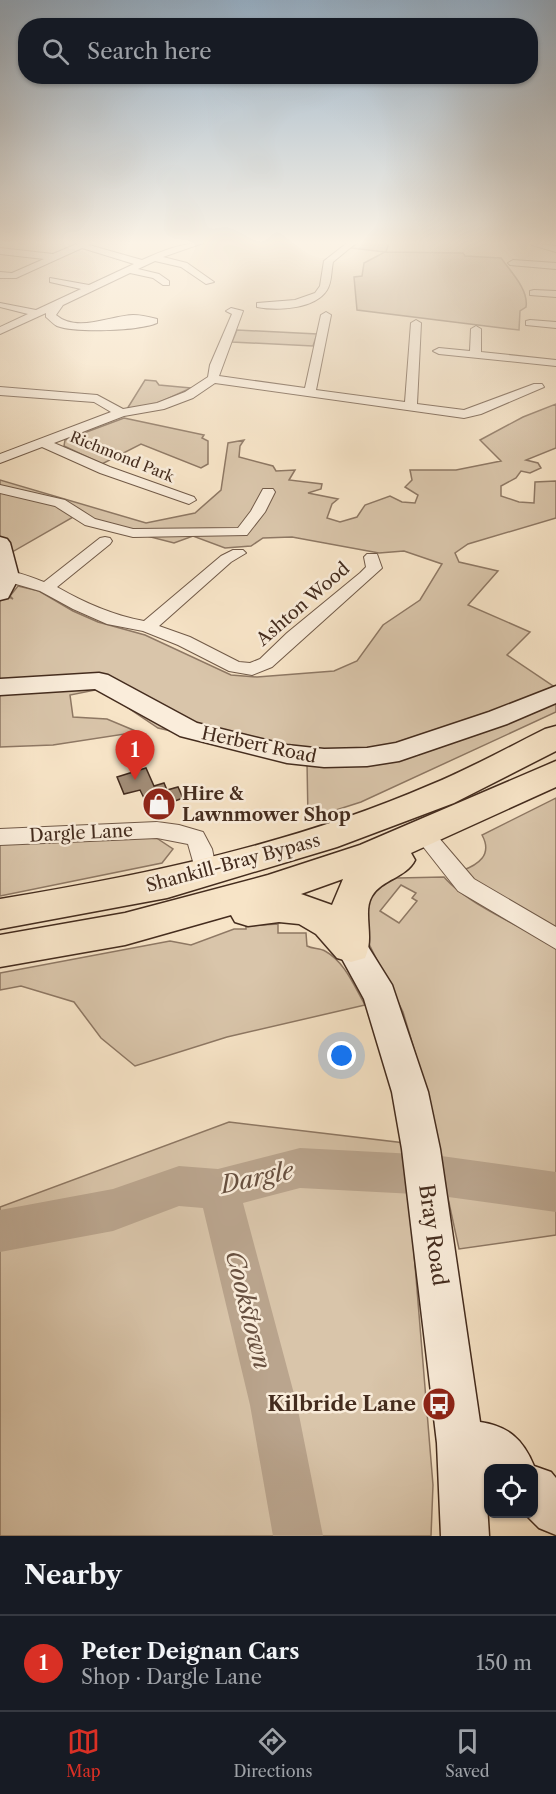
<!DOCTYPE html>
<meta charset="utf-8">
<style>
:root{--surface:#171b24;--page:#242831;--text:#f1f3f6;--muted:#9ea1a6;--line:#363941;--accent:#d93025}
body{margin:0;font-family:"Libre Caslon Text",serif;background:var(--page);color:var(--text)}
.controls{position:absolute;right:18px;bottom:18px;display:grid;overflow:hidden;border-radius:12px;box-shadow:0 2px 4px #0004}
.controls button{width:54px;height:54px;display:grid;place-items:center;padding:0;border:0;border-bottom:2px solid var(--line);background:var(--surface);color:var(--text);font:30px sans-serif}
.you{position:absolute;left:342px;top:1056px;width:21px;height:21px;margin:-15px;border:4px solid #fff;border-radius:50%;background:#1a73e8;box-shadow:0 0 0 9px #1a73e833}
.badge{display:grid;place-items:center;width:39px;height:39px;border-radius:50%;background:var(--accent);color:#fff;font-size:20px;font-weight:700}
.pin{position:absolute;translate:-50% -50px;filter:drop-shadow(0 2px 3px #0008)}
.pin::after{content:'';position:absolute;top:32px;width:21px;height:18px;background:inherit;clip-path:polygon(0 0,100% 0,50% 100%)}
.list{margin:0;padding:0;list-style:none}
h2{display:flex;justify-content:space-between;align-items:center;height:78px;margin:0;padding:0 24px;font-size:26px}
h2 small{font-size:20px;font-weight:400;color:var(--muted)}
.list li{display:grid;grid-template-columns:39px 1fr auto;gap:18px;align-items:center;box-sizing:border-box;height:96px;padding:0 24px;border-top:2px solid var(--line)}
.list b{display:block;font-size:22px;white-space:nowrap}
.list p{margin:0;font-size:20px;white-space:nowrap;color:var(--muted)}
.list em{font-size:20px;font-style:normal;color:var(--muted)}
.icon{flex:none;width:33px;height:33px;fill:none;stroke:currentColor;stroke-width:2;stroke-linecap:round;stroke-linejoin:round}
.map{position:relative;flex:none;width:556px;height:1536px;overflow:hidden}
.search{position:absolute;background:var(--surface);box-shadow:0 2px 4px #0004;left:18px;right:18px;top:18px;height:66px;display:flex;align-items:center;gap:15px;box-sizing:border-box;padding:0 21px;border-radius:24px;color:var(--muted);font-size:22px}
.sheet{height:174px;background:var(--surface)}
nav{display:flex;justify-content:space-around;align-items:center;box-sizing:border-box;height:84px;border-top:2px solid var(--line);background:var(--surface);font-size:16px;color:var(--muted)}
nav a{display:grid;justify-items:center;gap:3px}
nav .on{color:var(--accent)}
.map>svg:first-child{display:block}
</style>
<div class="map">
<svg width="556" height="1536" viewBox="0 0 556 1536">
<rect width="100%" height="100%" fill="#f7e4c7"/>
<filter id="stains"><feTurbulence type="fractalNoise" baseFrequency=".00333" numOctaves="4"/><feColorMatrix values="0 0 0 0 .2 0 0 0 0 .09 0 0 0 0 .02 0 0 0 .5 -.17"/></filter>
<radialGradient id="worn" r=".72"><stop offset=".6" stop-color="#630" stop-opacity="0"/><stop offset="1" stop-color="#630" stop-opacity=".3"/></radialGradient>
<g fill="#d9c5aa" stroke="#8e7864" stroke-width="1.5" fill-rule="evenodd">
<path d="M358 243H389L386 252 463 253 465 256 501 258C511 272 529 290 526 307L520 311 519 330 357 310 354 277 362 276 364 263 385 252 351 248Z"/>
<path d="M237 330 317 334 313 346 232 342Z"/>
<path d="M145 380 156 381 159 385 191 388 156 404 127 409Z"/>
<path d="M556 404V448L526 460 538 463 541 468 530 473 521 471 516 478 501 486V496L519 502 534 503 535 482 556 481V518L468 544 455 553 459 562 498 571 468 605 530 632 507 655 556 688V712L361 802 308 819 307 762 158 728 100 689 70 695 73 717 107 719 138 732 53 745 0 747V599L7 596 13 599 10 596 18 586 39 591 73 611 98 622 145 635 231 675 257 677 334 671 357 661 383 625 420 600 442 564 404 551 379 553 292 537 263 538 251 546 225 548 193 536 174 543 73 517 0 559V480L146 523 195 513 221 490 228 443 244 440 240 446 239 457 273 466 276 471 295 470 289 480 322 484 321 489 308 493 338 499 332 504 327 518 340 522 357 517 365 505 390 496 402 502 415 503 418 495 405 487 412 480 410 470H456L501 461 480 440 523 417Z"/>
<path d="M124 418 204 435 202 438 208 441V464L201 468 141 444 102 464 64 446 65 440Z"/>
<path d="M556 798V933L461 871C478 865 493 855 482 835Z"/>
<path d="M155 837 173 849 162 863 0 896V844Z"/>
<path d="M444 877C467 904 523 928 556 946V1235L459 1249 420 1069 403 1012 369 944 365 902 381 884 397 878ZM401 885 416 893 412 898 417 901 399 923 380 911Z"/>
<path d="M278 924V933H306L307 946C313 949 320 948 325 951 345 962 354 986 365 1005L227 1037 135 1066 101 1038 74 1002 21 986 0 990V973L170 941 191 945 234 929H246V926Z"/>
<path d="M229 1122 405 1143 433 1485 431 1536H0V1207Z"/>
</g>
<g fill="none" stroke-linecap="round" stroke-linejoin="round">
<path fill="#baa58e" fill-rule="evenodd" d="M300 1148 434 1155 556 1172V1212L434 1195 300 1188 243 1203 297 1405 323 1536H273L250 1405 203 1208 179 1206 113 1231 0 1252V1210L113 1189 179 1166 218 1169Z"/>
</g>
<path fill="#a18c76" stroke="#442c1e" stroke-width="1.5" d="M146 768 154 786 164 783 167 790 178 787 183 798 150 810 140 790 124 794 117 777Z"/>
<g fill="none" stroke-linecap="round" stroke-linejoin="round">
<defs>
<g id="street">
<path d="M79 243H90L89 245 142 260C162 251 181 243 203 243L163 257 187 263 214 282 206 284 181 267 155 261 138 269 159 274 169 281V285H163L153 278 130 273 63 305 56 315C77 333 109 316 133 315 141 315 149 317 157 319V323C138 331 76 333 57 326 53 324 50 320 46 317V313L0 334V327L28 314 0 307V303L36 310 81 289 50 282V278L89 285 134 264 82 248 16 278H0V272L12 273 44 259 0 254V248L53 254Z"/>
<path d="M347 243H356L333 262C331 271 332 282 327 290 315 309 278 311 257 307V303L295 300 315 293 320 286 324 261Z"/>
<path d="M531 243 556 246V252L532 245Z"/>
<path d="M513 260 556 263V269L510 265 508 263Z"/>
<path d="M534 290 556 291V297L530 295V291Z"/>
<path d="M231 308 243 311 219 376 305 388 321 315 326 312 331 315 316 390 405 402 411 323 416 320 421 323 417 404 464 410 534 384H542L544 387 481 414 464 418 215 383 193 398 164 409 124 416 54 443 110 467 194 497 196 500 189 504 100 473 42 447 0 463V454L111 412 94 402 0 395V387L97 395 123 409 157 403 185 392 208 377 210 365 232 314 226 311Z"/>
<path d="M530 320 556 322V328L526 325V321Z"/>
<path d="M476 326 481 329V352L556 360V366L439 354 433 351 439 348 470 351 471 329Z"/>
<path d="M0 485 65 500 95 519 133 529 238 528 251 511 263 489H273L275 492 265 512 247 535 133 537 85 525 55 506 0 493Z"/>
<path d="M105 537 110 538 112 541 110 544 57 587C85 603 112 615 144 621L221 556 233 550H243L246 553 231 562 159 626 190 637 239 662 250 663 260 659 287 633 360 573 366 567 364 557 367 554H377L382 568 272 667 252 675 229 671 178 645 143 631 107 624 73 609 40 591 2 580 0 577C10 566 32 578 44 582L100 538Z"/>
<path d="M157 822 179 825 203 832 212 849 217 873 214 879 206 881 198 879 188 844 157 838 0 845V829Z"/>
<path d="M432 836 439 838 474 879 556 927V949L458 891 421 844 425 838Z"/>
</g>
<g id="secondary">
<path d="M0 537 7 539 10 543 19 577 8 598 0 600Z"/>
<path d="M99 673 108 675 197 723 287 745 324 749 367 748 396 743 489 712 556 686V703L507 724 399 761 367 766 324 767 287 763 180 736 95 689 0 695V679Z"/>
<path d="M351 933 362 937 392 985 428 1092 440 1149 480 1422C508 1426 523 1439 534 1466L551 1472 556 1478V1535L539 1528 525 1514H534V1468H488V1475L485 1471 489 1536H441L437 1443 402 1149 392 1092 364 999 335 946 340 937Z"/>
</g>
<g id="highway">
<path d="M556 726V751L454 803 337 847 167 898 0 929V899C146 875 294 844 430 785 469 769 507 748 545 729Z"/>
<path d="M556 761V787L411 853 415 860C406 878 382 879 372 896 362 912 375 937 365 958L351 962 337 958 316 934 299 924 279 922 248 926 235 922 231 915 125 945 0 967V935L125 913 268 875 360 845ZM343 879 332 905 301 894Z"/>
</g>
</defs>
<use href="#street" stroke="#715a48" stroke-width="2"/>
<use href="#secondary" stroke="#442c1e" stroke-width="3"/>
<use href="#highway" stroke="#442c1e" stroke-width="3"/>
<use href="#street" fill="#faeddb" fill-rule="evenodd"/>
<use href="#secondary" fill="#faeddb" fill-rule="evenodd"/>
<use href="#highway" fill="#f7e4c7" fill-rule="evenodd"/>
</g>
<linearGradient id="sky" x2="0" y2="1"><stop stop-color="#95aec4"/><stop offset="0.53" stop-color="#fbf3e6"/><stop offset="1" stop-color="#fbf3e6" stop-opacity="0"/></linearGradient>
<rect width="556" height="458" fill="url(#sky)"/>
<defs>
<symbol id="shop-disc" viewBox="-11 -11 22 22"><circle r="9.5" fill="#8f2418" stroke="#faeddb"/><path d="M-5-2.5h2.3a2.7 3.5 0 0 1 5.4 0H5L5.5 6h-11ZM-1.5-2.5h3a1.5 2.3 0 0 0-3 0Z" fill="#fff"/></symbol>
<symbol id="bus-disc" viewBox="-11 -11 22 22"><circle r="9.5" fill="#8f2418" stroke="#faeddb"/><path d="M-5-6H5V4H4V6H2V4H-2V6H-4V4H-5ZM-3.5-4V0h7V-4ZM-3.5 1.2v1.5H-2V1.2ZM2 1.2v1.5H3.5V1.2Z" fill="#fff"/></symbol>
</defs>
<g fill-rule="evenodd">
<use href="#shop-disc" x="140" y="785" width="38" height="38"/>
<use href="#bus-disc" x="420" y="1385" width="38" height="38"/>
</g>
<g text-anchor="middle" stroke-width="5" stroke-linejoin="round" paint-order="stroke">
<g font-size="15" fill="#442c1e" stroke="#faeddb">
<text transform="translate(122 457) rotate(22)" y="5">Richmond Park</text>
</g>
<g font-size="18" fill="#442c1e" stroke="#faeddb">
<text transform="translate(303 604) rotate(-41)" y="6">Ashton Wood</text>
<text transform="translate(259 745) rotate(12)" y="6">Herbert Road</text>
<text transform="translate(81 833) rotate(-3)" y="6">Dargle Lane</text>
<text transform="translate(233 863) rotate(-15)" y="6">Shankill-Bray Bypass</text>
</g>
<g font-size="18" font-weight="bold" fill="#442c1e" stroke="#faeddb" text-anchor="start">
<text x="182" y="800">Hire &amp;<tspan x="182" dy="21">Lawnmower Shop</tspan></text>
</g>
<g font-size="21" fill="#442c1e" stroke="#faeddb">
<text transform="translate(433 1235) rotate(82)" y="7">Bray Road</text>
</g>
<g font-size="21" font-weight="bold" fill="#442c1e" stroke="#faeddb" text-anchor="end">
<text x="416" y="1411">Kilbride Lane</text>
</g>
<g font-size="24" font-style="italic" fill="#675040" stroke="#faeddb">
<text transform="translate(257 1178) rotate(-12)" y="8">Dargle</text>
<text transform="translate(248 1310) rotate(76)" y="8">Cookstown</text>
</g>
</g>
<rect width="100%" height="100%" filter="url(#stains)"/>
<rect width="100%" height="100%" fill="url(#worn)"/>
</svg>
<div class="controls">
<button><svg class="icon" aria-label="locate" viewBox="0 0 24 24"><circle cx="12" cy="12" r="6"/><path d="M12 2v4M12 18v4M2 12h4M18 12h4"/></svg></button>
</div>
<div class="you"></div>
<div class="pin badge" style="left:135px;top:780px">1</div>
<div class="search"><svg class="icon" aria-label="search" viewBox="0 0 24 24"><circle cx="10" cy="10" r="6"/><path d="M15 15l6 6"/></svg>Search here</div>
</div>
<section class="sheet">
<h2>Nearby<small></small></h2>
<ul class="list">
<li><span class="badge">1</span><div><b>Peter Deignan Cars</b><p>Shop · Dargle Lane</p></div><em>150 m</em></li>
</ul>
</section>
<nav>
<a class="on"><svg class="icon" aria-label="map" viewBox="0 0 24 24"><path d="M3 6l6-2 6 2 6-2v14l-6 2-6-2-6 2zM9 4v14M15 6v14"/></svg>Map</a>
<a><svg class="icon" aria-label="directions" viewBox="0 0 24 24"><path d="M12 3l9 9-9 9-9-9zM9 14v-3h6M13 9l2 2-2 2"/></svg>Directions</a>
<a><svg class="icon" aria-label="saved" viewBox="0 0 24 24"><path d="M7 4h10v16l-5-4-5 4z"/></svg>Saved</a>
</nav>
